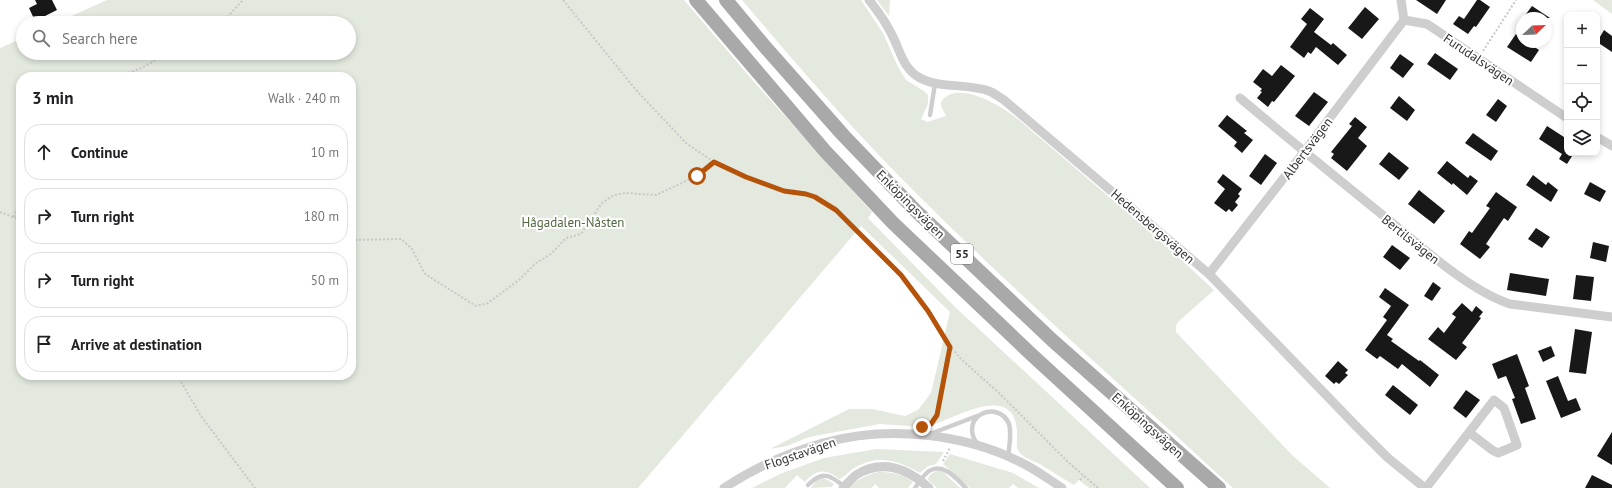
<!DOCTYPE html>
<meta charset="utf-8">
<style>
:root{--surface:#fff;--page:#f2f2f2;--text:#202124;--muted:#757577;--line:#e0e0e0}
body{margin:0;font-family:"PT Sans",sans-serif;background:var(--page);color:var(--text)}
.controls{position:absolute;right:12px;top:12px;display:grid;overflow:hidden;border-radius:8px;box-shadow:0 2px 6px #0003}
.controls button{width:36px;height:36px;display:grid;place-items:center;padding:0;border:0;border-bottom:1px solid var(--line);background:var(--surface);color:var(--text);font:20px sans-serif}
.compass{position:absolute;left:1516px;top:12px;width:36px;height:36px;border-radius:50%;background:var(--surface);box-shadow:0 2px 6px #0003;rotate:67deg}
.stop{position:absolute;width:12px;height:12px;margin:-9px;border:3px solid #b45309;border-radius:50%;background:#fff}
.stop.end{background:#b45309;border-color:#fff;box-shadow:0 1px 4px #0008}
.list{margin:0;padding:0;list-style:none}
h2{display:flex;justify-content:space-between;align-items:center;height:52px;margin:0;padding:0 16px;font-size:17px}
h2 small{font-size:13px;font-weight:400;color:var(--muted)}
.list li{display:grid;grid-template-columns:26px 1fr auto;gap:12px;align-items:center;box-sizing:border-box;height:56px;margin:0 8px 8px;padding:0 8px;border:1px solid var(--line);border-radius:16px}
.list b{display:block;font-size:15px;white-space:nowrap}
.list em{font-size:13px;font-style:normal;color:var(--muted)}
.icon{flex:none;width:22px;height:22px;fill:none;stroke:currentColor;stroke-width:2;stroke-linecap:round;stroke-linejoin:round}
.map{position:relative;flex:none;width:1612px;height:488px;overflow:hidden}
.search{position:absolute;background:var(--surface);box-shadow:0 2px 6px #0003;left:16px;top:16px;width:340px;height:44px;display:flex;align-items:center;gap:10px;box-sizing:border-box;padding:0 14px;border-radius:22px;color:var(--muted);font-size:15px}
.panel{position:absolute;background:var(--surface);box-shadow:0 2px 6px #0003;left:16px;top:72px;width:340px;height:308px;border-radius:16px}
.map>svg:first-child{display:block}
</style>
<div class="map">
<svg width="1612" height="488" viewBox="0 0 1612 488">
<rect width="100%" height="100%" fill="#fff"/>
<g fill="#e3e9de" fill-rule="evenodd">
<path d="M107 0H684L755 83 872 212 868 218 954 306 1150 488H1089L1079 480 1074 485C1062 478 1051 471 1040 464 1034 461 1026 459 1021 454 1014 448 1018 439 1017 431 1014 383 958 416 933 425L924 427 880 424 809 437 787 446 770 449 849 409H872L905 416 918 410 931 393 950 312 861 226 638 488H0V48L23 38V53H349V23H56ZM21 77H351V375H21Z"/>
<path d="M742 0H861L883 33 898 67 906 80 924 91 928 95V104L921 119 927 122 946 116 941 106V102C957 78 1003 107 1019 120L1164 244 1214 290 1178 322 1176 325V332L1292 455 1330 488H1233C1128 391 1020 297 919 196 856 134 799 67 742 0Z"/>
<path d="M877 0H890L889 16Z"/>
<path d="M1593 0H1612V14Z"/>
<path d="M876 449 944 452 936 464 928 466 920 473C897 460 878 454 854 468 849 471 845 477 839 479 827 468 815 469 805 482L797 475 785 488H752L780 474 824 458Z"/>
<path d="M950 454 1013 473 1039 488H1018L1013 484 1009 488H970L943 464Z"/>
<path d="M938 471 943 472 960 488H937L928 480C929 474 933 472 938 471Z"/>
<path d="M878 472C892 472 902 474 913 482L908 488H879L875 484 872 488H848C857 479 867 475 878 472Z"/>
<path d="M822 478 826 479 834 484 832 487 811 488 816 481Z"/>
</g>
<g fill="#181818">
<path d="M35 0H52L57 10 35 21 29 8 37 4Z"/>
<path d="M1416 0H1446L1437 14Z"/>
<path d="M1477 0H1480L1490 7 1476 27 1474 26 1468 34 1453 24 1459 16 1464 19Z"/>
<path d="M1532 6 1550 18H1523Z"/>
<path d="M1365 7 1379 19 1362 39 1348 28Z"/>
<path d="M1310 8 1324 19 1314 32 1331 45 1333 43 1347 55 1338 65 1316 47 1311 54 1308 52 1304 58 1290 47 1307 24 1301 19Z"/>
<path d="M1604 30 1612 36V52L1597 42Z"/>
<path d="M1516 34 1522 39V42H1527L1539 50 1531 62 1507 47Z"/>
<path d="M1435 53 1458 69 1450 80 1427 64Z"/>
<path d="M1400 54 1414 64 1403 78 1390 68Z"/>
<path d="M1281 65 1295 76 1274 102 1272 101 1268 107 1257 98 1262 92 1260 91 1262 89 1253 82 1263 69 1272 76Z"/>
<path d="M1314 92 1328 102 1309 126 1295 116Z"/>
<path d="M1399 96 1415 110 1407 121 1390 108Z"/>
<path d="M1498 99 1507 106 1496 122 1486 115Z"/>
<path d="M1227 115 1247 131 1244 133 1253 140 1242 153 1234 146 1237 142 1218 126Z"/>
<path d="M1355 117 1367 127 1358 138 1367 146 1347 171 1331 158 1334 154 1331 152 1352 126 1349 124Z"/>
<path d="M1547 126 1567 139V153H1574L1567 164 1559 159 1562 154 1539 139Z"/>
<path d="M1473 133 1498 151 1491 161 1465 143Z"/>
<path d="M1389 152 1409 168 1399 180 1379 164Z"/>
<path d="M1265 154 1277 163 1261 185 1249 176Z"/>
<path d="M1447 161 1468 178 1470 175 1478 181 1467 195 1453 183 1452 185 1437 173Z"/>
<path d="M1223 174 1242 189 1238 194 1240 196 1235 202 1238 205 1232 212 1229 209 1226 212 1214 203 1225 189 1217 182Z"/>
<path d="M1533 175 1546 185 1548 182 1558 190 1551 202 1526 185Z"/>
<path d="M1590 182 1606 191 1600 202 1584 194Z"/>
<path d="M1419 190 1445 211 1434 224 1408 204Z"/>
<path d="M1496 192 1517 207 1508 221 1504 218 1486 244 1490 247 1480 259 1460 244 1469 231 1472 233 1490 208 1486 206Z"/>
<path d="M1536 228 1550 237 1542 248 1528 239Z"/>
<path d="M1593 242 1609 246 1606 262 1590 258Z"/>
<path d="M1392 245 1410 258 1400 270 1383 257Z"/>
<path d="M1510 273 1549 279 1546 296 1507 290Z"/>
<path d="M1576 275 1594 277 1591 301 1573 299Z"/>
<path d="M1433 282 1441 288 1432 301 1424 296Z"/>
<path d="M1385 288 1409 305 1387 335 1393 339 1391 341 1419 361 1420 360 1439 375 1430 387 1402 364 1398 369 1380 356 1377 359 1365 350 1387 320 1383 317 1391 306 1379 297Z"/>
<path d="M1462 303 1472 312 1476 306 1483 312 1479 317 1481 318 1462 343 1467 347 1456 360 1428 339 1438 327 1444 333 1456 317 1452 314Z"/>
<path d="M1575 329 1592 332 1586 374 1569 372Z"/>
<path d="M1551 346 1555 356 1543 362 1538 351Z"/>
<path d="M1517 354 1529 386 1525 388 1536 419 1521 424 1512 399 1515 398 1506 376 1498 379 1492 364Z"/>
<path d="M1338 361 1348 370 1345 373 1348 375 1339 384 1336 382 1334 384 1325 376Z"/>
<path d="M1558 376 1568 401 1576 398 1581 410 1561 418 1546 381Z"/>
<path d="M1393 385 1418 405 1410 415 1385 395Z"/>
<path d="M1466 390 1480 400 1466 418 1453 408Z"/>
<path d="M1612 432V465L1597 456Z"/>
<path d="M1592 475 1612 485V488H1585Z"/>
</g>
<g fill="none" stroke-linecap="round" stroke-linejoin="round">
<g stroke="#c8c8c8" stroke-width="2" stroke-dasharray="2 2" stroke-linecap="butt">
<path d="M563 0 636 90 687 144 714 162 730 170 784 191 806 194 815 197 836 211 901 275 928 311 951 347 961 359 999 393 1068 462 1098 488"/>
<path d="M222 23 243 0"/>
<path d="M1483 51 1516 0"/>
<path d="M117 77C134 71 150 66 164 53"/>
<path d="M0 212 21 220"/>
<path d="M14 217 21 199"/>
<path d="M351 240 401 239 412 249 425 274 476 306 488 303 519 280 536 263 551 254 566 238 581 234 602 203 614 195 625 193 656 195 697 176 714 162"/>
<path d="M177 375 201 416 255 488"/>
<path d="M928 425 933 421 937 415 951 347"/>
<path d="M943 461 950 448"/>
<path d="M1080 480 1083 476"/>
</g>
<g stroke="#cecece" stroke-width="4.5">
<path d="M930 115 935 84"/>
<path d="M930 434 977 416"/>
<path d="M977 444C958 415 999 399 1009 424 1012 434 1009 447 1008 458"/>
<path d="M808 485C823 470 830 475 845 487"/>
<path d="M915 488C919 483 923 475 929 471 943 462 957 479 966 488"/>
</g>
<g stroke="#cecece" stroke-width="9">
<path d="M869 0C877 10 885 21 891 33 900 49 902 68 920 78 941 89 967 83 989 91 994 93 999 97 1004 100L1209 274 1357 427 1388 458 1425 488"/>
<path d="M1401 0 1404 20 1427 24 1567 118"/>
<path d="M1240 98C1291 141 1343 183 1395 225 1427 252 1471 291 1510 304L1612 317"/>
<path d="M1597 137 1612 146"/>
<path d="M1209 274 1304 152 1404 20"/>
<path d="M724 488C754 468 787 453 823 443 888 425 966 433 1026 465 1039 472 1050 480 1062 488"/>
<path d="M843 488C847 484 852 478 856 475 883 458 908 469 929 488"/>
<path d="M1426 488 1494 400 1504 408 1517 445 1498 453 1492 450 1470 433"/>
</g>
<g stroke="#a9a9a9" stroke-width="14">
<path d="M696 0 825 151 893 223 1032 355 1177 488"/>
<path d="M726 0 766 48 843 135 916 211 1052 340 1219 488"/>
</g>
</g>
<g fill="none" stroke-linecap="round" stroke-linejoin="round">
<path stroke="#b45309" stroke-width="5" d="M697 176 714 162 746 177 784 191 806 194 815 197 836 210 901 275 928 311 950 347 937 415 931 424 922 427"/>
</g>
<g text-anchor="middle" stroke-width="4" stroke-linejoin="round" paint-order="stroke">
<rect fill="#fff" stroke="#6f6f6f" stroke-width="1" x="951" y="244" width="22" height="20" rx="3"/>
<g font-size="12" font-weight="bold" fill="#313131">
<text x="962" y="258">55</text>
</g>
<g font-size="13" fill="#313131" stroke="#fff">
<text transform="translate(1479 59) rotate(34)" y="5">Furudalsvägen</text>
<text transform="translate(1307 148) rotate(-53)" y="5">Albertsvägen</text>
<text transform="translate(911 204) rotate(45)" y="5">Enköpingsvägen</text>
<text transform="translate(1153 226) rotate(41)" y="5">Hedensbergsvägen</text>
<text transform="translate(1411 239) rotate(39)" y="5">Bertilsvägen</text>
<text transform="translate(1148 425) rotate(42)" y="5">Enköpingsvägen</text>
<text transform="translate(800 453) rotate(-19)" y="5">Flogstavägen</text>
</g>
<g font-size="13" fill="#526842" stroke="#fff">
<text x="573" y="227">Hågadalen-Nåsten</text>
</g>
</g>
</svg>
<div class="controls">
<button>+</button>
<button>−</button>
<button><svg class="icon" aria-label="locate" viewBox="0 0 24 24"><circle cx="12" cy="12" r="6"/><path d="M12 2v4M12 18v4M2 12h4M18 12h4"/></svg></button>
<button><svg class="icon" aria-label="layers" viewBox="0 0 24 24"><path d="M12 4l9 5-9 5-9-5zM3 14l9 5 9-5"/></svg></button>
</div>
<svg class="compass" viewBox="-18 -18 36 36"><path d="M0-13l5 13h-10z" fill="#e53935"/><path d="M0 13l5-13h-10z" fill="#757577"/></svg>
<div class="stop" style="left:697px;top:176px"></div>
<div class="stop end" style="left:922px;top:427px"></div>
<div class="search"><svg class="icon" aria-label="search" viewBox="0 0 24 24"><circle cx="10" cy="10" r="6"/><path d="M15 15l6 6"/></svg>Search here</div>
<section class="panel">
<h2>3 min<small>Walk · 240 m</small></h2>
<ul class="list">
<li><svg class="icon" aria-label="ahead" viewBox="0 0 24 24"><path d="M12 20V5M6 11l6-6 6 6"/></svg><div><b>Continue</b></div><em>10 m</em></li>
<li><svg class="icon" aria-label="right" viewBox="0 0 24 24"><path d="M7 20v-9h11M14 6l5 5-5 5"/></svg><div><b>Turn right</b></div><em>180 m</em></li>
<li><svg class="icon" aria-label="right" viewBox="0 0 24 24"><path d="M7 20v-9h11M14 6l5 5-5 5"/></svg><div><b>Turn right</b></div><em>50 m</em></li>
<li><svg class="icon" aria-label="arrive" viewBox="0 0 24 24"><path d="M6 21V4h12l-3 4 3 4H6"/></svg><div><b>Arrive at destination</b></div></li>
</ul>
</section>
</div>
